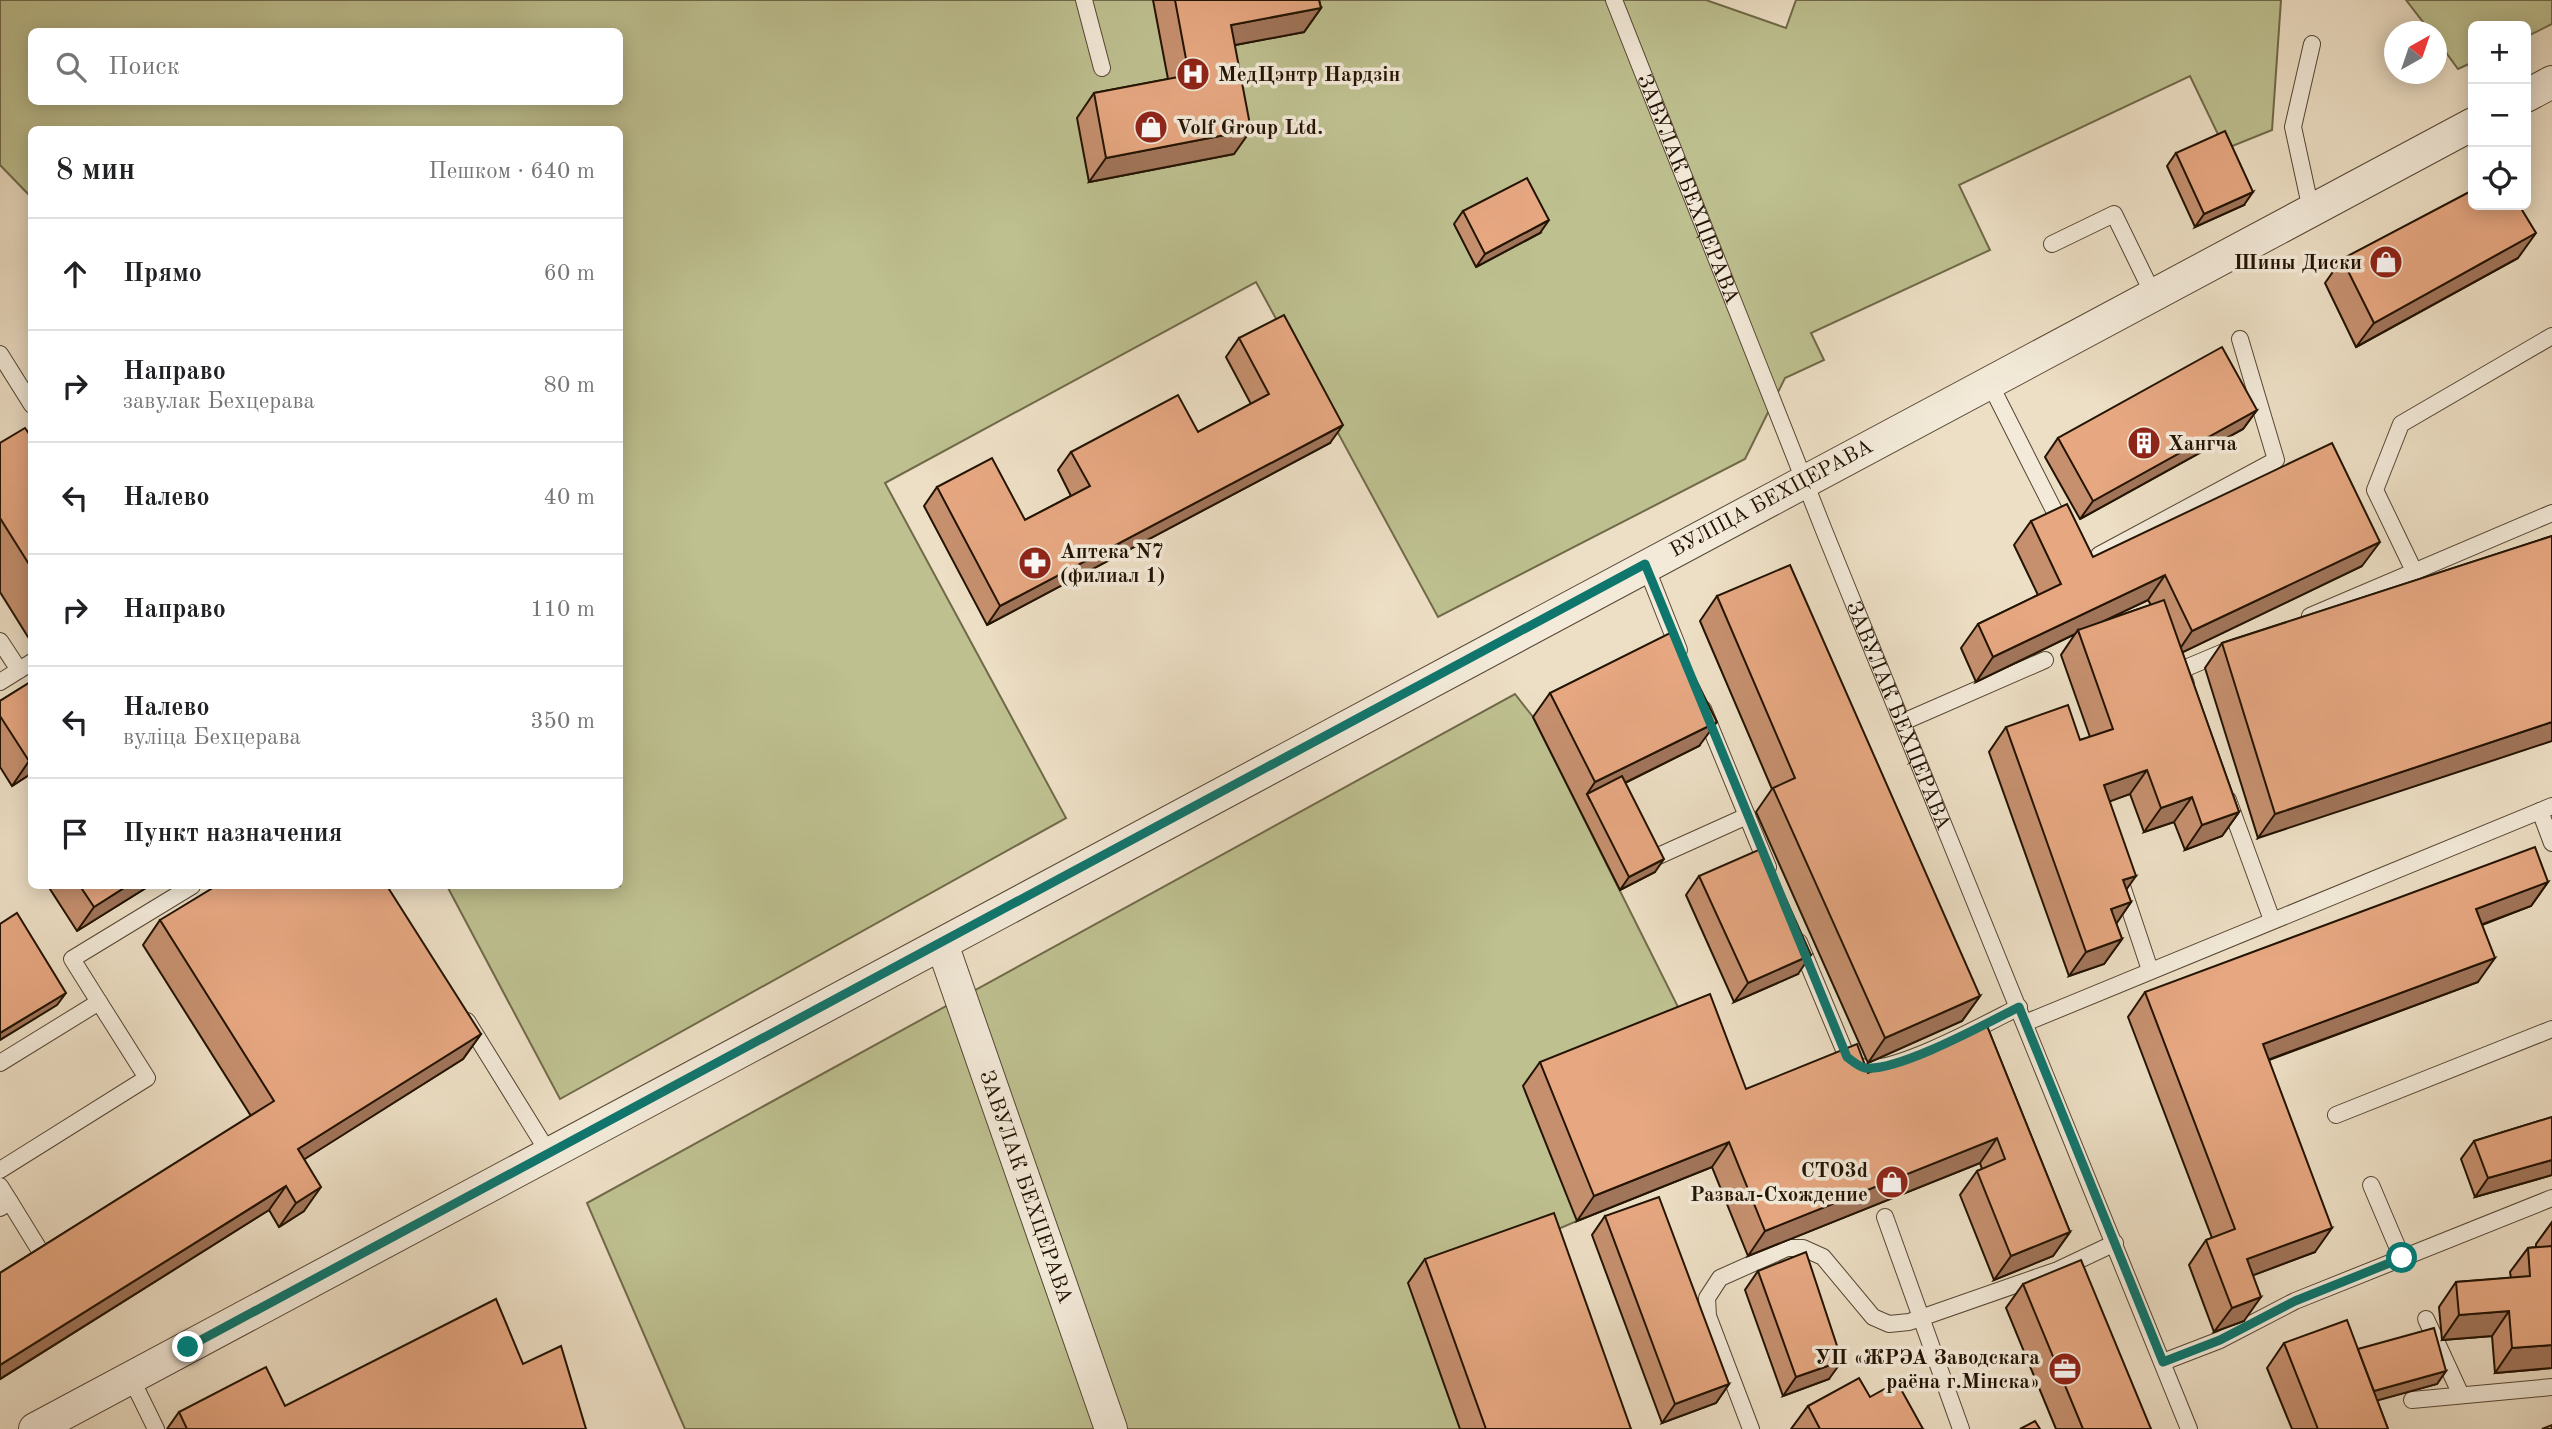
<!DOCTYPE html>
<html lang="ru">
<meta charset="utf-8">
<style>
:root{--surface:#fff;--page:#f2f2f2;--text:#202124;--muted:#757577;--line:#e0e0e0}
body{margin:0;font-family:"Old Standard TT",serif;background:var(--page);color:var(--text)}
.controls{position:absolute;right:21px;top:21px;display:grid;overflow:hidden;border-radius:10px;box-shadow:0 4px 18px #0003}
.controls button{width:63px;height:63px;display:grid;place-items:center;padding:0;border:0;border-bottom:2px solid var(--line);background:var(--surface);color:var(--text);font:35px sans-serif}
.compass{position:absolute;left:2384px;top:21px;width:63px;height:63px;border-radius:50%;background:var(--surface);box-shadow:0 4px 18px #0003;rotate:40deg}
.stop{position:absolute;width:21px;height:21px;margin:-16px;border:5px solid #0f766e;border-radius:50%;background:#fff}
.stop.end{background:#0f766e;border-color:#fff;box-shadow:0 2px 7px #0008}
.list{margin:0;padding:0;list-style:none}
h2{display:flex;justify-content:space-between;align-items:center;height:91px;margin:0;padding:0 28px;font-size:30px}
h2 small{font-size:23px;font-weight:400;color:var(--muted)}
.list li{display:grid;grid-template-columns:46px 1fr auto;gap:21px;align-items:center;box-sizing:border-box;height:112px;padding:0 28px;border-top:2px solid var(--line)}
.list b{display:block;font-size:26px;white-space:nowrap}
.list p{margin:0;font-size:23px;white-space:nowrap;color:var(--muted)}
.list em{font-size:23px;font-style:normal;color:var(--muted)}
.icon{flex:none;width:38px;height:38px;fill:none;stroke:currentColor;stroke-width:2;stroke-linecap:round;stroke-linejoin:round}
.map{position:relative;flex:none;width:2552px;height:1429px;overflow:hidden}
.search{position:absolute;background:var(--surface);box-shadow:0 4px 18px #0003;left:28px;top:28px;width:595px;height:77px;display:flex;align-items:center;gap:18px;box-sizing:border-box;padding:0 24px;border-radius:10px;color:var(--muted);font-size:26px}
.panel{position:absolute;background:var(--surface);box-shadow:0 4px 18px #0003;left:28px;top:126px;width:595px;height:763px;border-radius:10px}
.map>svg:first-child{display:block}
</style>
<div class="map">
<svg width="2552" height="1429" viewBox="0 0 2552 1429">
<rect width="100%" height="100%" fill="#eddfc5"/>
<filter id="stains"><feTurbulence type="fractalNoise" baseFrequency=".00286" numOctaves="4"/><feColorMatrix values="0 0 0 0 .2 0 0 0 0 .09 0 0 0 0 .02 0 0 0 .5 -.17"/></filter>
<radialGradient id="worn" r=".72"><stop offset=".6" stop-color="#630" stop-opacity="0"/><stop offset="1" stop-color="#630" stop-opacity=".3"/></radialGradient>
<g fill="#bec090" stroke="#706a49" stroke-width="2" fill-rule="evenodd">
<path d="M0 0H1706L1786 28 1796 0H2281L2272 130 2225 149 2190 76 1959 185 1990 250 1811 333 1824 360 1785 378 1745 459 1438 617 1256 282 885 483 1066 818 560 1099 447 886H620V130H32L31 197 0 165ZM32 32H620V102H32Z"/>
<path d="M2406 0H2552V24L2526 37V26H2473V62L2458 69 2437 40 2436 32 2430 31Z"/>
<path d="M1515 694 1533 717 1685 1021 1577 1221 1537 1238 1460 1429H685L587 1203Z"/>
</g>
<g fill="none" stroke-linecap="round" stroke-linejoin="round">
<defs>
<g id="lane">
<path d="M1084 0 1102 68"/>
<path id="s1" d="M1614 0 1825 533 2189 1429"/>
<path d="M2311 210 2293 127 2312 44"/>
<path d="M2052 244 2114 214 2153 294"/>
<path d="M0 354 32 405"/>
<path d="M1988 380 2063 528"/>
<path d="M2099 555 2276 460 2240 339"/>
<path d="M1645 564 1679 650"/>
<path d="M2415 573 2375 490 2401 424 2552 336"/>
<path d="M2310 616 2552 513"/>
<path d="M0 641 19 670"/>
<path d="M0 682 32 662"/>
<path d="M2186 684 2181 670 2231 649"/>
<path d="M1703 709 1768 867"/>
<path d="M1903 722 2045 660"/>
<path d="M2228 800 2272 920"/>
<path d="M2540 811 2552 843"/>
<path d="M1656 857 1747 816"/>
<path d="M2122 886 2150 970"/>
<path d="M1799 942 1847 1057C1852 1061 1859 1067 1865 1068 1898 1072 1987 1023 2019 1007"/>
<path d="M467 1021 550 1155"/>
<path d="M2025 1023 2552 806"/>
<path d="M0 1063 99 1002 72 959 192 886"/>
<path d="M2336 1115 2552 1029"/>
<path d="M0 1170 147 1078 99 1002"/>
<path d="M2371 1185 2402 1258"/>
<path d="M0 1186 10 1202 0 1208"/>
<path d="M10 1202 45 1259"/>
<path d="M1885 1217 1961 1429"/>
<path d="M2426 1319 2461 1395"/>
<path d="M2163 1362 2220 1340 2295 1301 2552 1198"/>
<path d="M131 1378 156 1429"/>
<path d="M2412 1400 2552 1387"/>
<path d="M1751 1429 1708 1316 1707 1298 1720 1278 1787 1248H1803L1823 1257 1873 1317 1889 1324 1909 1322 2058 1270 2115 1243"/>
</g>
<g id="street">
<path d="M2526 96 2552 82"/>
<path id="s2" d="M942 944 1111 1429"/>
<path id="s3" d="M35 1429C849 996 1658 554 2473 124"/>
</g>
</defs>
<use href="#lane" stroke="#564633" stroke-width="18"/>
<use href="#street" stroke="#564633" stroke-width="34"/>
<use href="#lane" stroke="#f3ead9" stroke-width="16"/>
<use href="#street" stroke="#f3ead9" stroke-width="32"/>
</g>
<g fill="#c6906f" stroke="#231302" stroke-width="2" fill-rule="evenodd">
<path d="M1153 0H1319L1321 8 1304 32 1235 45 1234 154 1089 182 1077 118 1094 93 1168 79Z"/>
<path d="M2176 153 2244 205 2195 227 2167 166Z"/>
<path d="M1463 211 1540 233 1476 267 1454 224Z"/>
<path d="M2518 258 2356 347 2325 283 2342 259Z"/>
<path d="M1239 338 1330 443 987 625 924 506 937 487 1025 520 1071 496 1058 470 1071 452 1198 432 1251 404 1226 357Z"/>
<path d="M2257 410 2243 429 2080 519 2045 457 2058 438Z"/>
<path d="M32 438V635L28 637 0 592V443Z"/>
<path d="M2031 521 2093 557 2362 566 2182 652 2239 812 2222 836 2185 850 2174 822 2144 832 2130 794 2109 801 2126 889 2131 902 2116 923 2122 939 2104 964 2069 976 1989 752 2006 727 2080 740 2090 737 2061 655 2075 634 1976 682 1961 648 1978 624 2038 595 2014 545ZM2148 600 2151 605 2100 622Z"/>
<path d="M2552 536 2258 838 2205 668 2222 643Z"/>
<path d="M1717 596 1980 996 1962 1021 1868 1063 1756 812 1772 789 1700 621Z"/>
<path d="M32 681V773L12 786 0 767V701Z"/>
<path d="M1550 693 1699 746 1625 783 1655 872 1620 890 1533 717Z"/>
<path d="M1699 876 1798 974 1734 1002 1686 895Z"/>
<path d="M2548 882 2531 906 2482 925 2478 982 2269 1060 2315 1252 2253 1275 2244 1321 2214 1332 2189 1265 2206 1240 2212 1238 2128 1017 2145 992Z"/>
<path d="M48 886H149L77 931Z"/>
<path d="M160 920 481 1034 463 1059 304 1159V1211L279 1227 269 1210 0 1379V1273L251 1116 143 945Z"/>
<path d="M1987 1026 2070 1232 2053 1256 1994 1280 1960 1195 1977 1171 1982 1169 1980 1163 1748 1256 1712 1167 1577 1221 1523 1086 1540 1062 1746 1089 1868 1073Z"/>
<path d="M2552 1117V1175L2475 1197 2461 1159 2474 1141Z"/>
<path d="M1605 1216 1729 1384 1716 1403 1662 1423 1592 1235Z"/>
<path d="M2552 1222V1368L2495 1373 2492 1336 2442 1340 2439 1307 2456 1282 2511 1278 2510 1272 2528 1248 2536 1247V1244Z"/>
<path d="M1425 1259 1631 1429H1460L1408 1283Z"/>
<path d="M1758 1271 1829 1379 1783 1396 1745 1290Z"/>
<path d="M2023 1284 2151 1429H2056L2006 1308Z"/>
<path d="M2284 1343 2446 1371 2437 1384 2377 1400 2388 1429H2292L2267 1368Z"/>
<path d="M523 1364 586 1429H167L179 1412 285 1406Z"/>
<path d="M1870 1397 1923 1429H1791L1808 1406Z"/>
</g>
<g fill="#a1755a" stroke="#231302" stroke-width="2">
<path d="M1321 8 1304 32 1214 49 1231 25Z"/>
<path d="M1251 130 1234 154 1089 182 1106 158Z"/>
<path d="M2253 192 2244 205 2195 227 2204 214Z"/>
<path d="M1549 220 1540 233 1476 267 1485 254Z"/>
<path d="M2536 233 2518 258 2356 347 2374 323Z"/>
<path d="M2257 410 2243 429 2080 519 2093 501Z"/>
<path d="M1343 425 1330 443 987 625 1000 606Z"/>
<path d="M2380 542 2362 566 2175 656 2192 631Z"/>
<path d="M2165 575 2148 600 2079 633 2078 630 2075 634 1976 682 1993 657Z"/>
<path d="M1717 722 1699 746 1590 800 1587 794 1595 782Z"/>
<path d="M2552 722V741L2258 838 2275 814Z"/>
<path d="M32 760V773L12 786 29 761Z"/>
<path d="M2147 770 2130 794 2087 810 2104 785Z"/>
<path d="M2192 797 2174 822 2144 832 2161 808Z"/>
<path d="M2239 812 2222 836 2185 850 2202 825Z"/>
<path d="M1664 859 1655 872 1620 890 1629 877Z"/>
<path d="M2136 876 2119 900 2123 880Z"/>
<path d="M2548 882 2531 906 2459 933 2476 909Z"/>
<path d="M127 886H149L77 931 94 907Z"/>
<path d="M2131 902 2114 927 2111 909Z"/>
<path d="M2122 939 2104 964 2069 976 2086 952Z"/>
<path d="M1811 955 1798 974 1734 1002 1748 983Z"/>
<path d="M2495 958 2478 982 2246 1068 2263 1044Z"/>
<path d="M66 993 57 1005 0 1040V1033Z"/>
<path d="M1980 996 1962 1021 1868 1063 1885 1038Z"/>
<path d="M481 1034 463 1059 281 1174 298 1149Z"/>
<path d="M1997 1138 1980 1163 1748 1256 1765 1231Z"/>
<path d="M1729 1142 1712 1167 1577 1221 1594 1196Z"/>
<path d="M2552 1160V1175L2475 1197 2488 1178Z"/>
<path d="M286 1186 269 1210 0 1379V1365Z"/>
<path d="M321 1187 304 1211 279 1227 296 1203Z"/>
<path d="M2332 1228 2315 1252 2230 1284 2247 1259Z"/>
<path d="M2070 1232 2053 1256 1994 1280 2011 1256Z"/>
<path d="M2261 1297 2244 1321 2214 1332 2232 1308Z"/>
<path d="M2509 1311 2492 1336 2442 1340 2459 1315Z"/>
<path d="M2552 1345V1368L2495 1373 2512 1348Z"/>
<path d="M1842 1361 1829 1379 1783 1396 1796 1377Z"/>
<path d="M2446 1371 2437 1384 2361 1405 2370 1392Z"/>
<path d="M1729 1384 1716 1403 1662 1423 1675 1404Z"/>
</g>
<g fill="#e6a781" stroke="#231302" stroke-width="2">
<path d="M1175 0H1319L1321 8 1231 25 1251 130 1106 158 1094 93 1189 75Z"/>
<path d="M2225 131 2253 192 2204 214 2176 153Z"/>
<path d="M1527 178 1549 220 1485 254 1463 211Z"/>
<path d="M2473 190V205H2519L2536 233 2374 323 2342 259Z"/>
<path d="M1284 315 1343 425 1000 606 937 487 992 458 1025 520 1090 486 1071 452 1178 395 1198 432 1269 394 1239 338Z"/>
<path d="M2222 347 2257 410 2093 501 2058 438Z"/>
<path d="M25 428 32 438V569L0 518V443Z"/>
<path d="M2332 443 2380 542 2192 631 2165 575 1993 657 1978 624 2061 584 2031 521 2067 504 2093 557Z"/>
<path d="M2552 536V722L2275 814 2222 643Z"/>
<path d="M1790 565 1980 996 1885 1038 1773 788 1795 778 1717 596Z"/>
<path d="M2164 600 2239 812 2202 825 2192 797 2161 808 2147 770 2104 785 2136 876 2123 880 2131 902 2111 909 2122 939 2086 952 2006 727 2068 705 2080 740 2113 729 2078 630Z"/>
<path d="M1672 632 1717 722 1595 782 1550 693Z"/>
<path d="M32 681V760L29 761 0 716V701Z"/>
<path d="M1622 776 1664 859 1629 877 1587 794Z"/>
<path d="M2535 847 2548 882 2476 909 2495 958 2263 1044 2332 1228 2247 1259 2261 1297 2232 1308 2206 1240 2235 1229 2145 992Z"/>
<path d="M1763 848 1811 955 1748 983 1699 876Z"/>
<path d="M80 886H127L94 907Z"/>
<path d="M216 886H387L481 1034 298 1149 321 1187 296 1203 286 1186 0 1365V1273L274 1101 160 920Z"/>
<path d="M17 913 66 993 0 1033V924Z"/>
<path d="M1710 994 1746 1089 1857 1044 1868 1073 1987 1026 2070 1232 2011 1256 1977 1171 2005 1159 1997 1138 1765 1231 1729 1142 1594 1196 1540 1062Z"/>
<path d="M2552 1117V1160L2488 1178 2474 1141Z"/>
<path d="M1659 1197 1729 1384 1675 1404 1605 1216Z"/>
<path d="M1554 1213 1631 1429H1486L1425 1259Z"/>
<path d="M2552 1246V1345L2512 1348 2509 1311 2459 1315 2456 1282 2530 1276 2528 1248Z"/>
<path d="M1806 1252 1842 1361 1796 1377 1758 1271Z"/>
<path d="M2081 1260 2151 1429H2083L2023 1284Z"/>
<path d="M496 1299 523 1364 561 1346 586 1429H187L179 1412 266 1367 285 1406Z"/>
<path d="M2347 1320 2388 1429H2318L2284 1343Z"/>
<path d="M2434 1328 2446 1371 2374 1391 2358 1349Z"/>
<path d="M1859 1378 1870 1397 1897 1382 1923 1429H1820L1808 1406Z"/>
<path d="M2035 1421 2040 1429H2020Z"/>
<path d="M2552 1425V1429H2542Z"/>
</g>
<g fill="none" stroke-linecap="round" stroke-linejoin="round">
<path stroke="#0f766e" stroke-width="9" d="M188 1347 1645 564 1847 1057C1852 1061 1859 1067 1865 1068 1898 1072 1987 1023 2019 1007L2163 1362 2220 1340 2295 1301 2402 1258"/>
</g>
<defs>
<symbol id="hospital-disc" viewBox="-11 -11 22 22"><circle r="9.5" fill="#8f2418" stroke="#f3ead9"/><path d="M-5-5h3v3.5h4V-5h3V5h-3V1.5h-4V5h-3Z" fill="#fff"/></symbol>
<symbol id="shop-disc" viewBox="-11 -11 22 22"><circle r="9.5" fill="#8f2418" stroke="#f3ead9"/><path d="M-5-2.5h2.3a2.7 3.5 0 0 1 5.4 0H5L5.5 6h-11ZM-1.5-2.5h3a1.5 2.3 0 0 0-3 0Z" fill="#fff"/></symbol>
<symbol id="building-disc" viewBox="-11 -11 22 22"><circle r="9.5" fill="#8f2418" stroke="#f3ead9"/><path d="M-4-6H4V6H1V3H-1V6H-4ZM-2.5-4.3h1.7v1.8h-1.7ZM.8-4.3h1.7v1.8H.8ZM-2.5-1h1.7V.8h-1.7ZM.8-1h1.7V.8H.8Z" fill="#fff"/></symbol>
<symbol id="pharmacy-disc" viewBox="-11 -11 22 22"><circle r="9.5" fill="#8f2418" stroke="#f3ead9"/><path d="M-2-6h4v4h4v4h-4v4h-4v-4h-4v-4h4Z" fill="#fff"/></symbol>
<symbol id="office-disc" viewBox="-11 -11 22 22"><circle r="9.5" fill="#8f2418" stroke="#f3ead9"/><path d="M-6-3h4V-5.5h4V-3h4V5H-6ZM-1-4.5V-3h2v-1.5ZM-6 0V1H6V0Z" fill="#fff"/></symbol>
</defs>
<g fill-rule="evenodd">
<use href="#hospital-disc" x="1174" y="55" width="38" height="38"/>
<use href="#shop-disc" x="1132" y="108" width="38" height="38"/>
<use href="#shop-disc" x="2367" y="243" width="38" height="38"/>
<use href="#building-disc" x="2125" y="424" width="38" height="38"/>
<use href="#pharmacy-disc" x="1016" y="544" width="38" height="38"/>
<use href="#shop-disc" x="1873" y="1163" width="38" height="38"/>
<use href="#office-disc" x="2046" y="1350" width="38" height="38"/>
</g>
<g text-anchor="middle" stroke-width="7" stroke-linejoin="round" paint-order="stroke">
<g font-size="21" font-weight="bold" fill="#231302" stroke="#f3ead9" text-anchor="start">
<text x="1218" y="81">МедЦэнтр Нардзін</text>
<text x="1176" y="134">Volf Group Ltd.</text>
<text x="2362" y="269" text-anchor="end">Шины Диски</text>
<text x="2168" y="450">Хангча</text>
<text x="1060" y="558">Аптека N7<tspan x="1060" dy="24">(филиал 1)</tspan></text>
<text x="1868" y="1177" text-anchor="end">СТО3d<tspan x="1868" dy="24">Развал-Схождение</tspan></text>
<text x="2040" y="1364" text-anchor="end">УП «ЖРЭА Заводскага<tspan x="2040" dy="24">раёна г.Мінска»</tspan></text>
</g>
<g font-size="21" fill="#231302" stroke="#f3ead9">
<text dy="7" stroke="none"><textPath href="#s1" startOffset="203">ЗАВУЛАК БЕХЦЕРАВА</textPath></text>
<text dy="7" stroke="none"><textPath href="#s3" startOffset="1970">ВУЛІЦА БЕХЦЕРАВА</textPath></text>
<text dy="7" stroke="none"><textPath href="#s1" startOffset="770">ЗАВУЛАК БЕХЦЕРАВА</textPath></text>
<text dy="7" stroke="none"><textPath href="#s2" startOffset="257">ЗАВУЛАК БЕХЦЕРАВА</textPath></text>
</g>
</g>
<rect width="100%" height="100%" filter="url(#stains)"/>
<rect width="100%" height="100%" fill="url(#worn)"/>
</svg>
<div class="controls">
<button>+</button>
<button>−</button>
<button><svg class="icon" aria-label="locate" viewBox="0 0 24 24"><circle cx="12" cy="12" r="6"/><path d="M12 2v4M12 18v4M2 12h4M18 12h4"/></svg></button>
</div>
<svg class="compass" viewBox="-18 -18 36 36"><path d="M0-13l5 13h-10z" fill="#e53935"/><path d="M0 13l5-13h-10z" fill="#757577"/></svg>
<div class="stop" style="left:2402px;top:1258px"></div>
<div class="stop end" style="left:188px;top:1347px"></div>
<div class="search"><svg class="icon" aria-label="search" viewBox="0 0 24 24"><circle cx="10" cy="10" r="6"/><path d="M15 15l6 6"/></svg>Поиск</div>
<section class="panel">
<h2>8 мин<small>Пешком · 640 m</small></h2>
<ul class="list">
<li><svg class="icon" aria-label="ahead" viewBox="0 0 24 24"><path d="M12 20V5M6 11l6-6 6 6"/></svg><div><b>Прямо</b></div><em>60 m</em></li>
<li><svg class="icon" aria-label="right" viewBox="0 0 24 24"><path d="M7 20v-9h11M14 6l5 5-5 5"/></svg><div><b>Направо</b><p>завулак Бехцерава</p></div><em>80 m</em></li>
<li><svg class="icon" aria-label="left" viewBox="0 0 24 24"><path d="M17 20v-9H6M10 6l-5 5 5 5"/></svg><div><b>Налево</b></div><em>40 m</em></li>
<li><svg class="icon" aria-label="right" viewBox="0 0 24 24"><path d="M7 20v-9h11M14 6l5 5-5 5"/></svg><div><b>Направо</b></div><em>110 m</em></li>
<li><svg class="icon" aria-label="left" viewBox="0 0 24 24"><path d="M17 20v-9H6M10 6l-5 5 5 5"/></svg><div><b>Налево</b><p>вуліца Бехцерава</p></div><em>350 m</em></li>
<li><svg class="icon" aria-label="arrive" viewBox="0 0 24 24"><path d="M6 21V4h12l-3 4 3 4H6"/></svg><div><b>Пункт назначения</b></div></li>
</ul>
</section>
</div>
